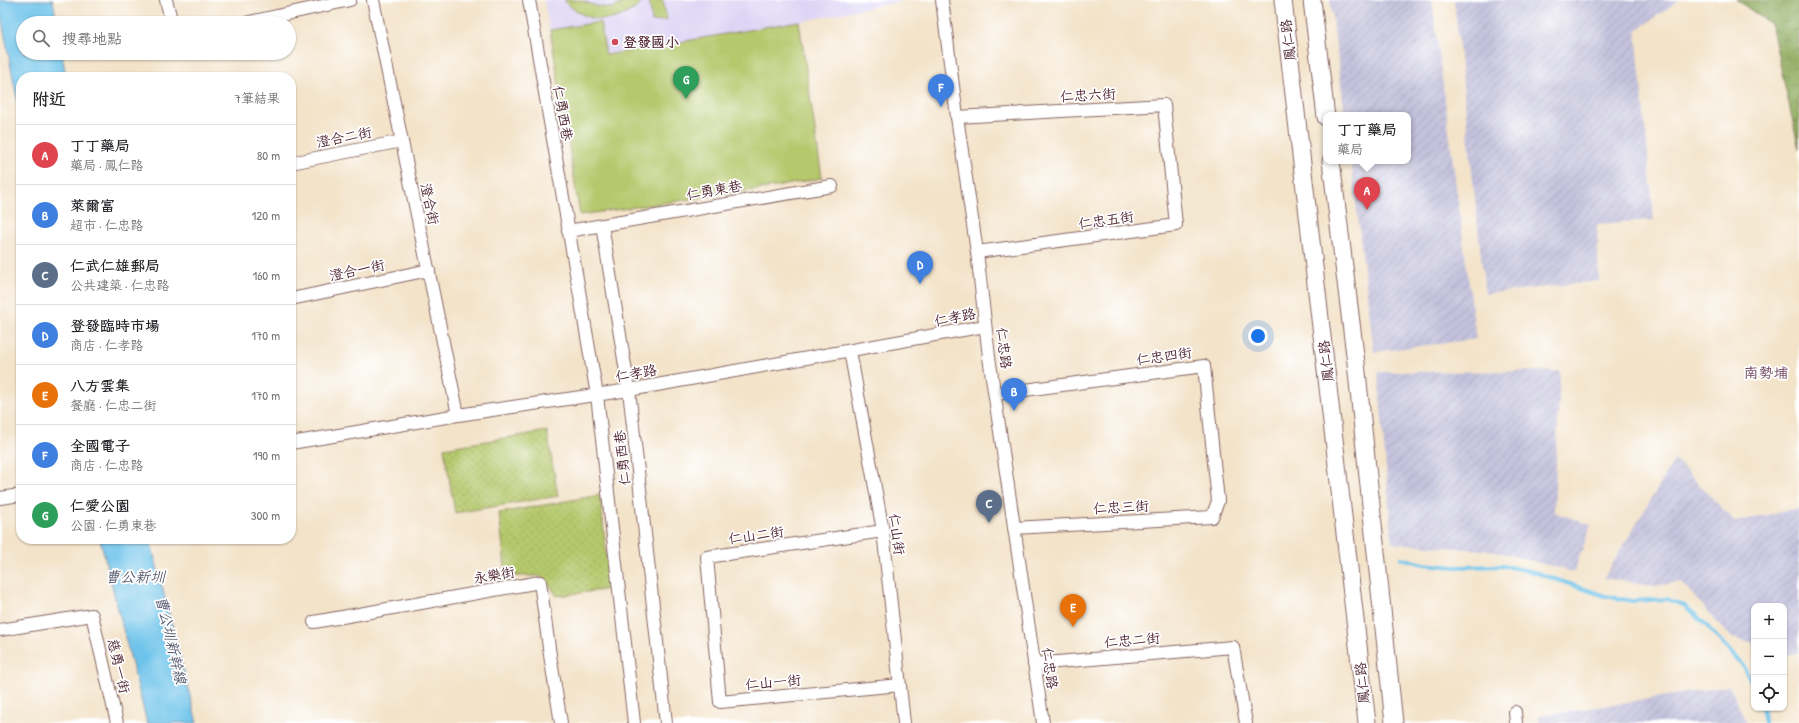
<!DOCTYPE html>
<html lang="zh-TW">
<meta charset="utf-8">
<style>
:root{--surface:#fff;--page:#f6f6f6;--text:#202124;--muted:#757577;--line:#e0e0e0;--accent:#1a73e8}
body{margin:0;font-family:"Patrick Hand","LXGW WenKai TC",sans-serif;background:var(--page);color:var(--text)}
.controls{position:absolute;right:12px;bottom:12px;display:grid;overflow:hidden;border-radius:8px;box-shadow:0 1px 3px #0004}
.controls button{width:36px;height:36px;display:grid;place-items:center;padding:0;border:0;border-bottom:1px solid var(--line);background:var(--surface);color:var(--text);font:20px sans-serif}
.you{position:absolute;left:1258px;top:336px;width:14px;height:14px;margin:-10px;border:3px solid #fff;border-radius:50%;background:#1a73e8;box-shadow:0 0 0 6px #1a73e833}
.badge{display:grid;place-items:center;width:26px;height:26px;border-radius:50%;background:var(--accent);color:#fff;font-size:13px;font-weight:700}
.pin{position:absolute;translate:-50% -33px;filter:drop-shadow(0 1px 2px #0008)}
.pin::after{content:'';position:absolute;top:21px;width:14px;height:12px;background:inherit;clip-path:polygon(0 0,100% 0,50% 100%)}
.popup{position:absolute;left:1323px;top:112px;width:88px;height:52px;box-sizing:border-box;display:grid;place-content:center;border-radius:8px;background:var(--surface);filter:drop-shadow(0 1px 3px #0005);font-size:13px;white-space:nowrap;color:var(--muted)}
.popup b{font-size:15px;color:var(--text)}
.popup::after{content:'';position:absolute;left:50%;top:100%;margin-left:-8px;border:8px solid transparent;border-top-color:var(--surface)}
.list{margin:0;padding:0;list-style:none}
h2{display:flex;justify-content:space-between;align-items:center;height:52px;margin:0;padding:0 16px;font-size:17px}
h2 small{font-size:13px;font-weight:400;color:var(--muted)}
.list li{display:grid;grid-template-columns:26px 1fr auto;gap:12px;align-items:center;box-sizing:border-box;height:60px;padding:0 16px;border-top:1px solid var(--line)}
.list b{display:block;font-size:15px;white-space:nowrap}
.list p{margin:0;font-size:13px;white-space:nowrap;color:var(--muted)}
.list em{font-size:13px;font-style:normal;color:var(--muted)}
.icon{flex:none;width:22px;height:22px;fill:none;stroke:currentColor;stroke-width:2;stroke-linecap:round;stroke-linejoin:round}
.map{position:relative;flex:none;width:1799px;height:723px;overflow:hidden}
.search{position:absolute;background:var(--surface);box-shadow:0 1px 3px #0004;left:16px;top:16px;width:280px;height:44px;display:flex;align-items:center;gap:10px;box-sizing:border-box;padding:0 14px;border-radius:22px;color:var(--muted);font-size:15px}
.panel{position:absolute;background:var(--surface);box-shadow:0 1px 3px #0004;left:16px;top:72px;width:280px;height:472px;border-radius:16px}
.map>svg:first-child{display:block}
</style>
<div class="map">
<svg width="1799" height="723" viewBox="0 0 1799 723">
<defs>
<pattern id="industrial-furrows" width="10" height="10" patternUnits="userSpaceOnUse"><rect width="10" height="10" fill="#c3c1db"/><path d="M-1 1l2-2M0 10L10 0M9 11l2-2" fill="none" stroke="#a9a5bc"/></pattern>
<pattern id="grass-dots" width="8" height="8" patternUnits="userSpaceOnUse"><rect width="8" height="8" fill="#b5c86c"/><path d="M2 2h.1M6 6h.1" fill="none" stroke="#9dab5e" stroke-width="1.8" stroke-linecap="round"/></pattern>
<pattern id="forest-crowns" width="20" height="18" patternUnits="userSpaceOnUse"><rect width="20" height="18" fill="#90ac60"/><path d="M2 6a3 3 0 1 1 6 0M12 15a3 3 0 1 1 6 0" fill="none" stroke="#788b4f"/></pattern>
</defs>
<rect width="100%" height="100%" fill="#fff"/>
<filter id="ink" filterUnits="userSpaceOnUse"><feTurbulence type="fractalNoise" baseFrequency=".025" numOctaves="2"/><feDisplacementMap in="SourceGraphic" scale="8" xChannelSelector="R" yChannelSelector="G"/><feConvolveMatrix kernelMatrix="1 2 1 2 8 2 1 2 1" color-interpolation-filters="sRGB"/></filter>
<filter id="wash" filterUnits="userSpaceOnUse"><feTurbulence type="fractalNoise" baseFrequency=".012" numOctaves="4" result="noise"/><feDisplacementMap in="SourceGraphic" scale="16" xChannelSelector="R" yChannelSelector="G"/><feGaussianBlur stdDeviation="0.9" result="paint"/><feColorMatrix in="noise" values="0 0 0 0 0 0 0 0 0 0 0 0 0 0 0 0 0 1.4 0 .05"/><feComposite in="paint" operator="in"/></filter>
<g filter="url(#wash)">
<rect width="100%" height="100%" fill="#f3e3c9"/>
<path fill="#ded5f5" d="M544 0H905L809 20 606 55 555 60Z"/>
<g fill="url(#industrial-furrows)">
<path d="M1330 0H1432L1476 339 1374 352 1351 161H1408V115H1345Z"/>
<path d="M1454 0H1679L1636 31 1654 220 1597 224 1599 281 1485 294Z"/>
<path d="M1560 371 1554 512 1591 525 1574 572 1494 551 1392 543 1378 372Z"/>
<path d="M1675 459 1735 522 1799 508V652L1789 656 1784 654V606H1754V644L1732 638 1681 582 1653 586 1604 578Z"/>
<path d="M1730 686 1746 723H1539V716Z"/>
</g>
<g fill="url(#grass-dots)" stroke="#80744c">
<path d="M547 431 558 496 455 513 444 448Z"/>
<path d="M600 495 610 589 557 596 546 580 539 576H506L499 513Z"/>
</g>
<path fill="url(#forest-crowns)" stroke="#6d6646" d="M1736 0H1799V149L1771 24Z"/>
<g fill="#b5c86c" stroke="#80744c">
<path d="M564 0H580L596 6 612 8 628 0H643C640 6 635 9 629 12 606 26 581 20 564 0Z"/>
<path d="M649 0H663L667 20 652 22Z"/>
<path d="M799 21 822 178 775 187 580 215 550 30 600 22 606 55Z"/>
</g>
<g fill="#6dc3ea" stroke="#5c718a">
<path d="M0 0H53L57 23H23V53H62L66 77H21V120L0 11Z"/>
<path d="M100 539H150L197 723H147Z"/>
</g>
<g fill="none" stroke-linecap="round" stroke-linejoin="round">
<g stroke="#6dc3ea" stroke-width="4">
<path d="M1401 558 1424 564 1455 567 1505 566 1534 572 1605 596 1632 601 1667 599 1685 606 1701 620 1741 663 1754 686"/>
<path d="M1762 708 1765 723"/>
</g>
</g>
</g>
<g filter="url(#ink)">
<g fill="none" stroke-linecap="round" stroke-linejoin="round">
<defs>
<g id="minor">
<path d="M166 0 172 23"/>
<path d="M373 0 458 415"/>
<path d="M529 0 597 395 634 723"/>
<path d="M942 0 957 117 977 252 989 357 1043 723"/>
<path d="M245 23 350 0"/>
<path d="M957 117 1164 105 1176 225 977 252"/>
<path d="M291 163 402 141"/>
<path d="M602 225 629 390 666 723"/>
<path d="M568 231 832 186"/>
<path d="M291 299 429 270"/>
<path d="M850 351 883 531 904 723"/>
<path d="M995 394 1204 366 1218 501 1212 517 1014 528"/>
<path d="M291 443 458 415 629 390 985 326"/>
<path d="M0 498 21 495"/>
<path d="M883 531 707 557 720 702 900 685"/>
<path d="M314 622 540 582 550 655 561 723"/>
<path d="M0 630 92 615 117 723"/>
<path d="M1034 664 1233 647 1246 723"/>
<path d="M1515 712 1516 723"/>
</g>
<g id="secondary">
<path d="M1283 0 1367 723"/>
<path d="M1312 0 1326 117"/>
<path d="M1331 161 1356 363 1394 723"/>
</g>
</defs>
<use href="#minor" stroke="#856462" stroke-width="14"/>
<use href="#secondary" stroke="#856462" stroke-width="19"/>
<use href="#minor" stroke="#fff" stroke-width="12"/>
<use href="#secondary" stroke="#fff" stroke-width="17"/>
</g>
</g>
<circle fill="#d1495b" stroke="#fff" stroke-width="1.5" cx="615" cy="42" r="4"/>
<g text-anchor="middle" stroke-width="3.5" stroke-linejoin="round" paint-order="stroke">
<g font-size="14" fill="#4a1f2b" stroke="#fff">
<text transform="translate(1288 40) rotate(-97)" y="5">鳳仁路</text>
<text transform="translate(1088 95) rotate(-3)" y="5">仁忠六街</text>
<text transform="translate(563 113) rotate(80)" y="5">仁勇西巷</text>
<text transform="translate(344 137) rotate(-11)" y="5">澄合二街</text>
<text transform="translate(714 190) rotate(-10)" y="5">仁勇東巷</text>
<text transform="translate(430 204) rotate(78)" y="5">澄合街</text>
<text transform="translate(1106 220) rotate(-8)" y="5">仁忠五街</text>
<text transform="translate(357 270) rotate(-12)" y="5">澄合一街</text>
<text transform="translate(955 317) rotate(-11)" y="5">仁孝路</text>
<text transform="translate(1004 348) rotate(83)" y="5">仁忠路</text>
<text transform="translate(1164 356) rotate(-8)" y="5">仁忠四街</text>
<text transform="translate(1326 361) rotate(-97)" y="5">鳳仁路</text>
<text transform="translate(636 373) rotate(-10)" y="5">仁孝路</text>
<text transform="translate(622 458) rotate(-96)" y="5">仁勇西巷</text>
<text transform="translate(1121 507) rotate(-3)" y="5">仁忠三街</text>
<text transform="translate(897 534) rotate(82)" y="5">仁山街</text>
<text transform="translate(756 535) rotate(-8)" y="5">仁山二街</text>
<text transform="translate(494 575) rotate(-10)" y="5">永樂街</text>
<text transform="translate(1132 640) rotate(-5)" y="5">仁忠二街</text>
<text transform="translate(119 666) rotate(77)" y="5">慈勇一街</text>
<text transform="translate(1050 668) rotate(82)" y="5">仁忠路</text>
<text transform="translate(773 682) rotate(-5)" y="5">仁山一街</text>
<text transform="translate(1362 683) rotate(-96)" y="5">鳳仁路</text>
</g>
<g font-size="14" font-weight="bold" fill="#4a1f2b" stroke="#fff" text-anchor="start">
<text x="623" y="47">登發國小</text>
</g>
<g font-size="15" fill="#744b63" stroke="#fff">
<text x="1766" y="378">南勢埔</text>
</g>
<g font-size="15" font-style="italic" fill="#56586e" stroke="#fff">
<text x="135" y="582">曹公新圳</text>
<text transform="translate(171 640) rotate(77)" y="5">曹公圳新幹線</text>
</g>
</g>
</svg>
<div class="controls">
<button>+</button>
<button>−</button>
<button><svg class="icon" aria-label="locate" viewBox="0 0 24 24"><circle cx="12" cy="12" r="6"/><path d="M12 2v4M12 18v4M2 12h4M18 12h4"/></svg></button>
</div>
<div class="you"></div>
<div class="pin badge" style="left:1367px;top:210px;background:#e0444e">A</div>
<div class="popup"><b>丁丁藥局</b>藥局</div>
<div class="pin badge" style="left:1014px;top:411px;background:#3f7fe0">B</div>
<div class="pin badge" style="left:989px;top:523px;background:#5c6f8a">C</div>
<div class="pin badge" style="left:920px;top:284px;background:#3f7fe0">D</div>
<div class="pin badge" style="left:1073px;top:627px;background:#e8710a">E</div>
<div class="pin badge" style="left:941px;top:107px;background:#3f7fe0">F</div>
<div class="pin badge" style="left:686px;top:99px;background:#2e9e5b">G</div>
<div class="search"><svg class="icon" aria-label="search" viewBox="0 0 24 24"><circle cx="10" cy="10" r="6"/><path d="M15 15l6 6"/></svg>搜尋地點</div>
<section class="panel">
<h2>附近<small>7筆結果</small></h2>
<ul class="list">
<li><span class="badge" style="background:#e0444e">A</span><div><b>丁丁藥局</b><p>藥局 · 鳳仁路</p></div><em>80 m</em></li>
<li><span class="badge" style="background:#3f7fe0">B</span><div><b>萊爾富</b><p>超市 · 仁忠路</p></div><em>120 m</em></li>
<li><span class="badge" style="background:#5c6f8a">C</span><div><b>仁武仁雄郵局</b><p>公共建築 · 仁忠路</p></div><em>160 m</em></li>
<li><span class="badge" style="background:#3f7fe0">D</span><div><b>登發臨時市場</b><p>商店 · 仁孝路</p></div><em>170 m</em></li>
<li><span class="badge" style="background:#e8710a">E</span><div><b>八方雲集</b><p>餐廳 · 仁忠二街</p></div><em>170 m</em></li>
<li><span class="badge" style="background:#3f7fe0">F</span><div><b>全國電子</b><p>商店 · 仁忠路</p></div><em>190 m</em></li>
<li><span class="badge" style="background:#2e9e5b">G</span><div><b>仁愛公園</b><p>公園 · 仁勇東巷</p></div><em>300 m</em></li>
</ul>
</section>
</div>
